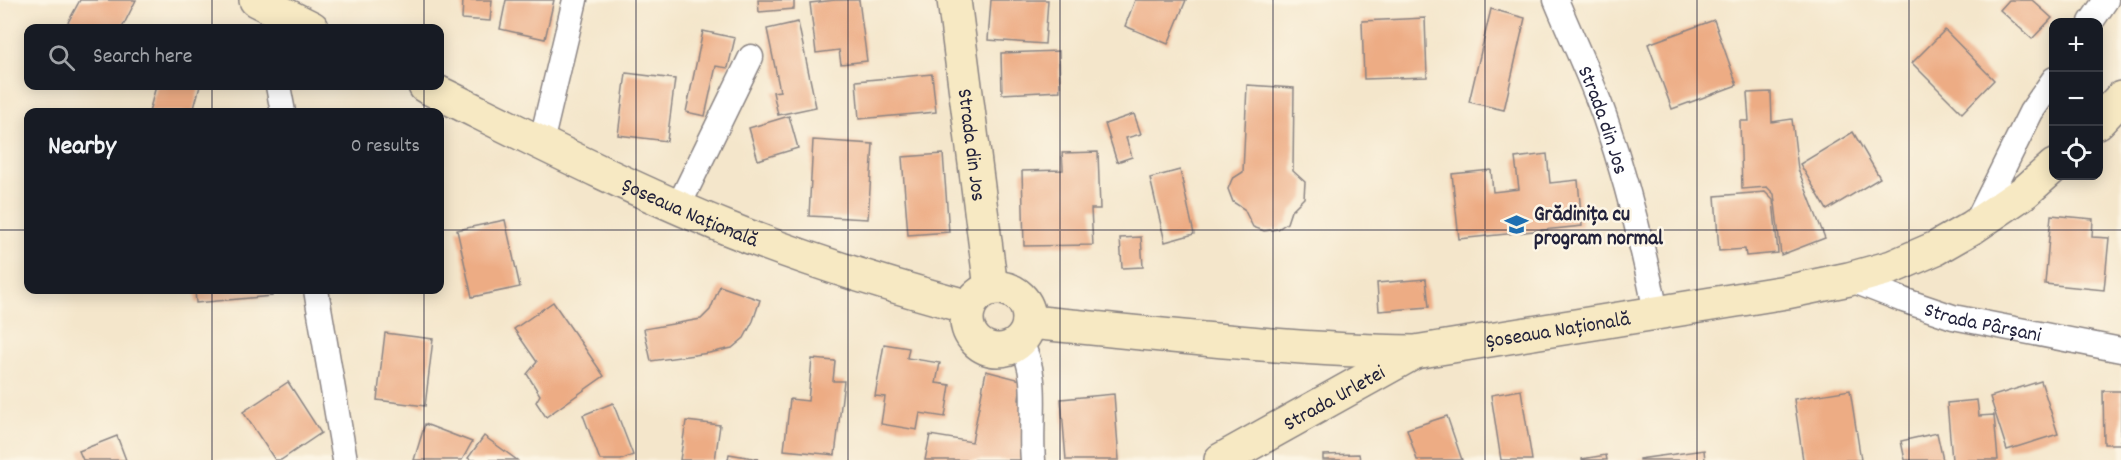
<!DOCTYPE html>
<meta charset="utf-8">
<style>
:root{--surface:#171b24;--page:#242831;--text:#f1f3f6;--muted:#9ea1a6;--line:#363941}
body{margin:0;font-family:Dekko,sans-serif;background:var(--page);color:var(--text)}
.controls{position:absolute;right:18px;top:18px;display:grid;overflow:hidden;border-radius:12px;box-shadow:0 3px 15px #0003}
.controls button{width:54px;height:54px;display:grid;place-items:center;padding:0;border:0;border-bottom:2px solid var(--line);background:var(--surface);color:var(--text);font:30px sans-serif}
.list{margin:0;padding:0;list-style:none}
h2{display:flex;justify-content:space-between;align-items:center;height:78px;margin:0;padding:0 24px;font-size:26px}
h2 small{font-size:20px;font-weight:400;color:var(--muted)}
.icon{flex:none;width:33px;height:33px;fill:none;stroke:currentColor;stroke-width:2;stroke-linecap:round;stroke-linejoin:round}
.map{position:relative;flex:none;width:2121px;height:460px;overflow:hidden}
.search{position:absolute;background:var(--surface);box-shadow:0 3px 15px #0003;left:24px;top:24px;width:420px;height:66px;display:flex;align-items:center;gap:15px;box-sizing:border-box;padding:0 21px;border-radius:12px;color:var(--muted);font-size:22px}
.panel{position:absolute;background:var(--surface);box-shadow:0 3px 15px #0003;left:24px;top:108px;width:420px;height:186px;border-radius:12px}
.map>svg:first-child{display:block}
</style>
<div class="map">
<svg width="2121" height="460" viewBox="0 0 2121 460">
<rect width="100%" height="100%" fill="#fcf5e5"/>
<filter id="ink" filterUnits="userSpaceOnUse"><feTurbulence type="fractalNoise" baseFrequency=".0167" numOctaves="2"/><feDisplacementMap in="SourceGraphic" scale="12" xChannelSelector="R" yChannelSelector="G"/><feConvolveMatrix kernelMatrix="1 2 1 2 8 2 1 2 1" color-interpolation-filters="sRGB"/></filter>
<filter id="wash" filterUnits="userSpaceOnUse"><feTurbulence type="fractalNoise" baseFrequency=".008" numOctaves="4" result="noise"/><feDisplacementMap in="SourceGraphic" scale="24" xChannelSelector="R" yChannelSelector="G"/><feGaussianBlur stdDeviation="1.35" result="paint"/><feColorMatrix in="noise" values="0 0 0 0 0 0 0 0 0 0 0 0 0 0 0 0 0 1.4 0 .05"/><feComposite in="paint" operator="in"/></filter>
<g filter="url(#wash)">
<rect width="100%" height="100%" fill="#f4e6cb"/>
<g id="blocks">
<g fill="#edac84">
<path d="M80 0H136L122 28H65Z"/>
<path d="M463 0H492L490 21 462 19Z"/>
<path d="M506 0H554L545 39 500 29Z"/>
<path d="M758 0H794V9L759 12Z"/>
<path d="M835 0H859L867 61 841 64 839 50 816 53 810 3Z"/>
<path d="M991 0H1048L1045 44 988 40Z"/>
<path d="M1135 0H1186L1168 44 1125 26Z"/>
<path d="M2009 0H2032L2052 18 2032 39 2000 10Z"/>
<path d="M1491 9 1525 18 1504 110 1469 102Z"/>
<path d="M1425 18 1427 77 1364 79 1362 21Z"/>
<path d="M1714 20 1737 85 1672 109 1648 44Z"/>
<path d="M798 22 816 107 778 115 773 92 780 91 767 29Z"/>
<path d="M1945 30 1994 80 1962 113 1912 63Z"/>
<path d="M703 31 735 38 728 68 716 66 705 116 686 112Z"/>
<path d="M1059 51 1060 91 1002 94 1001 53Z"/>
<path d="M626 73 675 79 667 141 618 135Z"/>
<path d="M932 74 936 112 859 119 856 81Z"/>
<path d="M1247 85 1294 88 1293 171 1305 182 1304 198 1291 211 1287 223 1278 229 1264 231 1253 227 1244 209 1233 202 1228 189 1232 179 1243 172Z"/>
<path d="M156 86H200L193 112H149Z"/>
<path d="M1771 92 1772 122 1792 119 1798 169 1825 238 1781 255 1774 194 1767 187 1742 189 1740 121H1749L1747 93Z"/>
<path d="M1134 114 1141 134 1126 138 1132 157 1117 162 1105 124Z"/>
<path d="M789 116 798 148 758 160 749 128Z"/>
<path d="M1853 132 1880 178 1827 210 1800 164Z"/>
<path d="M813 140 873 144 868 219 809 216Z"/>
<path d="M1098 152 1100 209H1091L1093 245 1024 246 1022 171 1063 170 1062 153Z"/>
<path d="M943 154 949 232 908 235 902 157Z"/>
<path d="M1547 154 1550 183 1578 180 1582 226 1459 239 1452 174 1491 170 1493 192 1519 189 1515 158Z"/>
<path d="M1180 170 1194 234 1165 242 1150 178Z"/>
<path d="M1765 192 1773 200 1778 253 1746 256 1745 249 1719 251 1715 196Z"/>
<path d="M2051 215 2093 219 2092 237 2109 238 2104 290 2045 284Z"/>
<path d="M505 220 520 287 472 297 457 230Z"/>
<path d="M1141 237 1143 267 1122 268 1120 238Z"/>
<path d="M1426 279 1429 307 1379 311 1377 283Z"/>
<path d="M720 286 760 300 753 321 744 338 732 348 709 353 651 361 644 329 701 319 710 310Z"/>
<path d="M195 290H271L272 296 196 303Z"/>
<path d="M553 302 604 376 546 417 536 402 540 395 527 374 537 362 514 329Z"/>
<path d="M385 333 433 339 425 406 377 400Z"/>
<path d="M884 344 909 348 907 358 940 363 936 383 950 385 945 417 920 413 917 430 881 424 885 397 875 396Z"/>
<path d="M812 359 835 361 833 381H844L835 455 784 450 790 399 808 401Z"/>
<path d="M986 371 1021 380 1019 400 1026 402 1023 460H925L930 435 972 442Z"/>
<path d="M2041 381 2058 434 2007 450 1990 397Z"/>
<path d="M288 382 321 433 281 460H275L243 412Z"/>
<path d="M1521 390 1532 460H1501L1491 395Z"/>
<path d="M1850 390 1861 460H1803L1794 399Z"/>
<path d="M2103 391H2121V444H2104Z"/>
<path d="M1114 394 1119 460H1066L1061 399Z"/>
<path d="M1977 400 1979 416 1994 415 1998 460H1952L1947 403Z"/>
<path d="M613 403 633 455 621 460H600L583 415Z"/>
<path d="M1447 416 1462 460H1417L1407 429Z"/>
<path d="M686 421 720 425 715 460H680Z"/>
<path d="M425 424 472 442 462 460H414Z"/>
<path d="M1937 433 1943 460H1905L1901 441Z"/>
<path d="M117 436 126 460H83L79 451Z"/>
<path d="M484 436 517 460H471L468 458Z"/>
<path d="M1704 450 1705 460H1639V459Z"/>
<path d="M729 454 758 459V460H728Z"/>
<path d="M1359 454 1360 460H1323V455Z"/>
<path d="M1606 455 1607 460H1582V459Z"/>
</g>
</g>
</g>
<g filter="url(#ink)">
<use href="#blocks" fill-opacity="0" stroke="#8b8483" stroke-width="1.5"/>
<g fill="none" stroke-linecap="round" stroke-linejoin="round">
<defs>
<g id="street">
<path id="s1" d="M1556 0C1572 39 1591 78 1605 118 1627 182 1643 246 1656 312"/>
<path d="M2091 22 2106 0"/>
<path d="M278 86 283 112"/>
<path d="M541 143 575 0"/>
<path d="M678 207 751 57"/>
<path d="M1975 225 2031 112 2054 79"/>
<path id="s2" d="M1849 279 1903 300 1953 317 2121 350"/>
<path d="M316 290 345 460"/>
<path d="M1020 341C1041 378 1029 419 1033 460"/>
</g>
<g id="secondary">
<path d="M256 0 312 28"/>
<path id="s3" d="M954 0 991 288"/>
<path id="s4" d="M425 86C525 135 624 186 727 228 806 260 887 285 969 307"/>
<path d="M2098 122 2121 98"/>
<circle cx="998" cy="319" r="31"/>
<path id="s5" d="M1029 322C1158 334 1286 350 1415 352L1786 292 1849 279 1892 267 1936 248 1973 227 2026 191 2054 166"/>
<path id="s6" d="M1221 460 1413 353"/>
</g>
</defs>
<use href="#street" stroke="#8b8483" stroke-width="27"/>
<use href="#secondary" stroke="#8b8483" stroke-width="36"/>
<use href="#street" stroke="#fff" stroke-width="24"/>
<use href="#secondary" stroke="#f7e9c3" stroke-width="33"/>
</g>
</g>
<path fill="none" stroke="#22223b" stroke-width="1.5" stroke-opacity="0.55" d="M212 0V28M424 0V28M636 0V460M848 0V460M1060 0V460M1273 0V460M1485 0V460M1697 0V460M1909 0V460M212 86V112M424 86V112M0 230H28M440 230H2121M212 290V460M424 290V460"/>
<defs>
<symbol id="school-bare" viewBox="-9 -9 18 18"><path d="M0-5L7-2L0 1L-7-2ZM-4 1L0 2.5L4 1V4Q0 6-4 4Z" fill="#1f6fb2" stroke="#fcf5e5" stroke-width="2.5" paint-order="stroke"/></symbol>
</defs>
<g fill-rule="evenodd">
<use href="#school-bare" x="1500" y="208" width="33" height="33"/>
</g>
<g text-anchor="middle" stroke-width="5" stroke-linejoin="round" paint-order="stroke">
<g font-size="21" fill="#22223b" stroke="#fcf5e5">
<text dy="7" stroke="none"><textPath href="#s1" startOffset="129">Strada din Jos</textPath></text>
<text dy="7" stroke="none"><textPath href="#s3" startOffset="146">Strada din Jos</textPath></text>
<text dy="7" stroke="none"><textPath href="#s4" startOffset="294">Șoseaua Națională</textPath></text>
<text dy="7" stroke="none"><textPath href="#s2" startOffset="141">Strada Pârșani</textPath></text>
<text dy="7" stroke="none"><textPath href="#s5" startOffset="532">Șoseaua Națională</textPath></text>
<text dy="7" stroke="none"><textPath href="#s6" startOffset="129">Strada Urletei</textPath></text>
</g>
<g font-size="21" font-weight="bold" fill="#22223b" stroke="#fcf5e5" text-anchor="start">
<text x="1534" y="220">Grădinița cu<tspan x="1534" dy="24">program normal</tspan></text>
</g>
</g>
</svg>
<div class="controls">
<button>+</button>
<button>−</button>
<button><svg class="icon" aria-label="locate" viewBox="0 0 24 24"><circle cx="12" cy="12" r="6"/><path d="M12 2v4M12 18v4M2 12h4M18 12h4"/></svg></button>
</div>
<div class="search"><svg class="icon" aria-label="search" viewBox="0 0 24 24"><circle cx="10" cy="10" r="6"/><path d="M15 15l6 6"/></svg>Search here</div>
<section class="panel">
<h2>Nearby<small>0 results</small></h2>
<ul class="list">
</ul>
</section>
</div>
